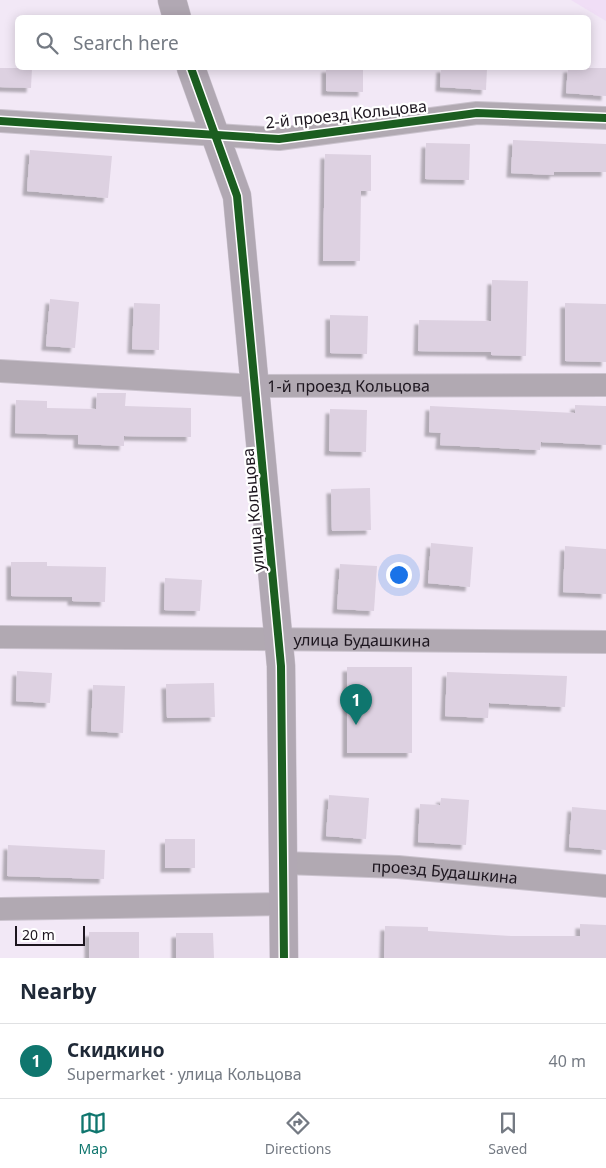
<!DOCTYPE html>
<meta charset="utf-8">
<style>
:root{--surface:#fff;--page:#f2f2f3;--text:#1f2937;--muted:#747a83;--line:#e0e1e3;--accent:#0f766e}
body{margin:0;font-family:"Noto Sans",sans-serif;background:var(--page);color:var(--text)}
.scale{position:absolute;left:15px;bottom:12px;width:70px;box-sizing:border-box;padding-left:5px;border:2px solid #1c151e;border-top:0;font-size:14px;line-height:18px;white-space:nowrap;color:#1c151e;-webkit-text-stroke:4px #fff;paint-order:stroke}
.you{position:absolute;left:398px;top:574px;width:18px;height:18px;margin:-12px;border:4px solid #fff;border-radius:50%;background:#1a73e8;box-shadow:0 0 0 8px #1a73e833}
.badge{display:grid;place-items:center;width:32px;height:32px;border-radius:50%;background:var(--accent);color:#fff;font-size:16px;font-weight:700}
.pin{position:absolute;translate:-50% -41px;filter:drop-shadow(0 1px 2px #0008)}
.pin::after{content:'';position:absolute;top:26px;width:18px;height:15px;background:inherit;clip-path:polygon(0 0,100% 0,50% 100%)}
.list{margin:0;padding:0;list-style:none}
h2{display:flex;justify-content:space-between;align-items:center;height:65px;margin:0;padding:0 20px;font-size:21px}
h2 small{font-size:16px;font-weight:400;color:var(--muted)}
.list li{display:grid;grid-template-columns:32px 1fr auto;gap:15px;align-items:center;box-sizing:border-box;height:75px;padding:0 20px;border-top:1px solid var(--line)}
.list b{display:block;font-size:19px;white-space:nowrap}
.list p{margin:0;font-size:16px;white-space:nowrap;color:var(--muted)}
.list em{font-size:16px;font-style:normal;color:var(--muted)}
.icon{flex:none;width:28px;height:28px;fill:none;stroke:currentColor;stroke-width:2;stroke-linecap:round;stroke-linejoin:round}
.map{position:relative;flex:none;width:606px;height:958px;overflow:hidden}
.search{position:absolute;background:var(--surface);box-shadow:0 2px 12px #0003;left:15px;right:15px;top:15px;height:55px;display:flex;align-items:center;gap:12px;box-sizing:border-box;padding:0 18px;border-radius:8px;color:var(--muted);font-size:19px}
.sheet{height:140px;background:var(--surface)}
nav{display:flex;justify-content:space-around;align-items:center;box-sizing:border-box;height:70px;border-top:1px solid var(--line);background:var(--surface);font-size:14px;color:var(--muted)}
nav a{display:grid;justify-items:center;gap:2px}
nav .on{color:var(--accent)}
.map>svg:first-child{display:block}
</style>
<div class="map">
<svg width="606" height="958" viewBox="0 0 606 958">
<defs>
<filter id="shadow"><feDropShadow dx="-4.5" dy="4.5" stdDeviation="1" flood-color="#0004"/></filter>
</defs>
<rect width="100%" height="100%" fill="#f2e8f6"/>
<path fill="#f0def6" d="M571 0H606V21Z"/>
<g fill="#ddd1e1" filter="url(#shadow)">
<path d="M0 68H32L31 88 0 87Z"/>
<path d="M326 68H363V92L326 91Z"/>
<path d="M441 68H487L486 90 440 87Z"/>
<path d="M568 68H606V96L566 93Z"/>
<path d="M513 140 606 144V172H554V175L511 173Z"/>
<path d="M426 143 470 144 469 180 425 179Z"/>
<path d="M30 150 112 156 108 198 27 191Z"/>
<path d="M325 154 371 155V191H361L360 261H323Z"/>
<path d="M492 280 528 281 526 356 491 355V352L418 351 419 320 491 321Z"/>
<path d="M50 299 79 302 75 348 46 346Z"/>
<path d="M134 303 160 304 159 350 132 349Z"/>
<path d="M565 303 606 304V362L565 361Z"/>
<path d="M330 315 368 316 367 354 330 353Z"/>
<path d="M97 393H126L125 406 191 408V437L124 436V446L78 444V435L15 433 16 400 47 401V408L96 409Z"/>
<path d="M575 405 606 406V445L541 442 540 450 440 445 441 433 429 432 430 406 575 413Z"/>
<path d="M330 409 367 410 366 452 329 451Z"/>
<path d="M370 488 371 530 332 531 331 489Z"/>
<path d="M431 543 473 547 470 587 428 583Z"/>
<path d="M565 546 606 549V594L563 592Z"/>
<path d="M11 562H47V566L106 567 105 602 72 601V597L11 596Z"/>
<path d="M340 564 377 566 374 611 337 609Z"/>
<path d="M165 578 202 580 200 611 164 610Z"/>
<rect x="347" y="667" width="65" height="86"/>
<path d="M17 671 52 673 50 703 16 701Z"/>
<path d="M447 672 567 676 565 707 489 703 488 718 445 716Z"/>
<path d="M214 683 215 717 167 718 166 684Z"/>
<path d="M93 685 125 686 123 733 91 731Z"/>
<path d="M329 795 369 798 366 839 326 836Z"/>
<path d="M441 798 469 800 466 845 418 842 420 804 440 805Z"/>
<path d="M572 807 606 810V850L569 847Z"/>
<rect x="165" y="839" width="30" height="29"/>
<path d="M8 845 105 850 104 879 7 876Z"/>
<path d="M580 924 606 925V958H384L385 926 428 927V931L511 936H580Z"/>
<rect x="89" y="932" width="50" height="26"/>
<path d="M176 933H213L214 958H176Z"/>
</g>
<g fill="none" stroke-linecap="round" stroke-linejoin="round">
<defs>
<g id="street">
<path d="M0 121 279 139 477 113 606 118"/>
<path id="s1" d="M0 371 256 386 606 385"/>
<path id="s2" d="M0 637 606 642"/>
<path id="s3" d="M284 863 398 867 606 886"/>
<path d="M0 909 284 904"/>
</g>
<g id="secondary">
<path d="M172 0 177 18"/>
<path d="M191 68 237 196 281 666 284 958"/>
</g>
</defs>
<use href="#street" stroke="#cbc3ce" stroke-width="24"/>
<use href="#secondary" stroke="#cbc3ce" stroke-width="29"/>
<use href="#street" stroke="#b1a9b2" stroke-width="22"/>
<use href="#secondary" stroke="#b1a8b3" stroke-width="28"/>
<defs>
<g id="cycleway">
<path d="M191 68 237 196 281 666 284 958"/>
<path d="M0 121 279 139 477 113 606 118"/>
</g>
</defs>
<use href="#cycleway" stroke="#fff" stroke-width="11"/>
<use href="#cycleway" stroke="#1b5e20" stroke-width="8"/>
</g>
<g text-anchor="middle" stroke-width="4.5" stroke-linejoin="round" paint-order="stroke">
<g font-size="16" fill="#1c151e" stroke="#fff">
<text transform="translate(346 114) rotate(-6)" y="6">2-й проезд Кольцова</text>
<text dy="6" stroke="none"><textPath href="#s1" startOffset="349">1-й проезд Кольцова</textPath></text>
<text transform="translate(253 510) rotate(-95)" y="6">улица Кольцова</text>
<text dy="6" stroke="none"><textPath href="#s2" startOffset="362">улица Будашкина</textPath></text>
<text dy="6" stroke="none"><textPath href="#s3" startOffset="161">проезд Будашкина</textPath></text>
</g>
</g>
</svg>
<div class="scale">20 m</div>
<div class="you"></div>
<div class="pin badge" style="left:356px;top:725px">1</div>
<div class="search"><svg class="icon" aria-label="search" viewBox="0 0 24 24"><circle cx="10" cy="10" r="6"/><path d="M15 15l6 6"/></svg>Search here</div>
</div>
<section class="sheet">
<h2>Nearby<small></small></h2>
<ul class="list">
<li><span class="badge">1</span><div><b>Скидкино</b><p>Supermarket · улица Кольцова</p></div><em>40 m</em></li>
</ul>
</section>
<nav>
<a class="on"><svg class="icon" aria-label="map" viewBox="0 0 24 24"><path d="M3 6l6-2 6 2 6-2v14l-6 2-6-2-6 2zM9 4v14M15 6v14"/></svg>Map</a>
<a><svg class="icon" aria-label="directions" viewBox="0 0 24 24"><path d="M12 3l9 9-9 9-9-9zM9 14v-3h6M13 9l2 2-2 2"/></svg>Directions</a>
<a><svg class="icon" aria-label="saved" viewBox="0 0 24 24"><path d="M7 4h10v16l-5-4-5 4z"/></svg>Saved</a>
</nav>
